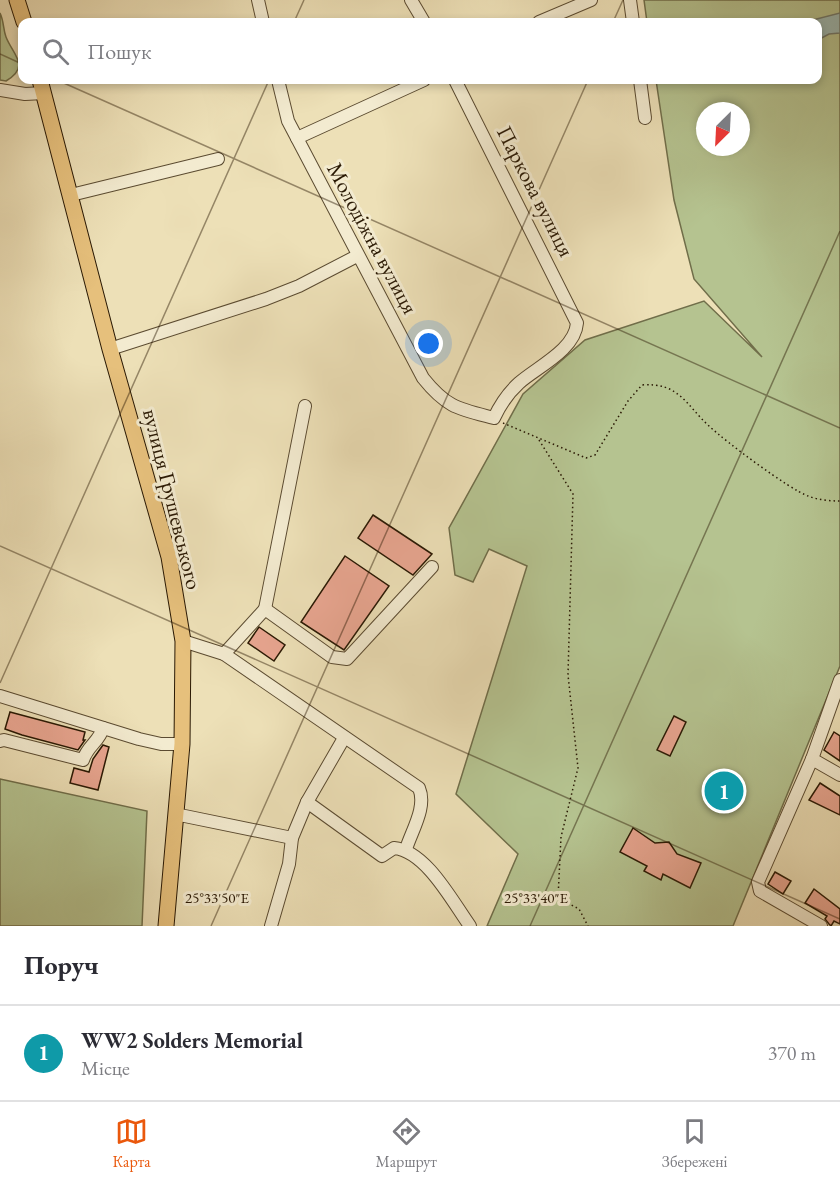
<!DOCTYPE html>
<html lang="uk">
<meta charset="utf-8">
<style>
:root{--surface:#fff;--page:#f2f2f3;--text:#2b2b33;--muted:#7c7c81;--line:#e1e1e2;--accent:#ea580c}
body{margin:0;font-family:"EB Garamond",serif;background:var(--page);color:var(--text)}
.compass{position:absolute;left:696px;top:102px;width:54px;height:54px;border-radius:50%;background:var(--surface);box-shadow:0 3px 9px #0003;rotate:204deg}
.you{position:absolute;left:429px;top:344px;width:21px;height:21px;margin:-15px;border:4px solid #fff;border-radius:50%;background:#1a73e8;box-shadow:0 0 0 9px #1a73e833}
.badge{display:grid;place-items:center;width:39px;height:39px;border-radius:50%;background:var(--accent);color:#fff;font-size:20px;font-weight:700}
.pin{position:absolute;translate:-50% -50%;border:3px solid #fff;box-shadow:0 2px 6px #0006}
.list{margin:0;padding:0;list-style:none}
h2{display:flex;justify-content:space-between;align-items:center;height:78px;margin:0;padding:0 24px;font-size:26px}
h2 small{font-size:20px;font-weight:400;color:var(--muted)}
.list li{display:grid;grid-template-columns:39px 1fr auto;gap:18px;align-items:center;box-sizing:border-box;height:96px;padding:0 24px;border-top:2px solid var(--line)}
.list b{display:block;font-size:22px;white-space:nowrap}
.list p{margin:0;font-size:20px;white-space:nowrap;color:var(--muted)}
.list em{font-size:20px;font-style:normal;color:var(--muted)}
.icon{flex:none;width:33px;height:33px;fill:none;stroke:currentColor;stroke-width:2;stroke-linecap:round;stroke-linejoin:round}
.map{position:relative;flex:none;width:840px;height:926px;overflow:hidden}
.search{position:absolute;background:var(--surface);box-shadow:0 3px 9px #0003;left:18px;right:18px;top:18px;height:66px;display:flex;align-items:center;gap:15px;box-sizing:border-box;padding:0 21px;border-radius:12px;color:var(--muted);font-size:22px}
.sheet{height:174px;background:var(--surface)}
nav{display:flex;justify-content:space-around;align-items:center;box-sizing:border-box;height:84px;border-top:2px solid var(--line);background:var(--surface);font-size:16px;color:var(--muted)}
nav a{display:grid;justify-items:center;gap:3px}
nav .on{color:var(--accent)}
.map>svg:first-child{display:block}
</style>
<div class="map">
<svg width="840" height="926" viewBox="0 0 840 926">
<rect width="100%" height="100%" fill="#ede0b7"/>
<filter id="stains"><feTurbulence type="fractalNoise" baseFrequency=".00333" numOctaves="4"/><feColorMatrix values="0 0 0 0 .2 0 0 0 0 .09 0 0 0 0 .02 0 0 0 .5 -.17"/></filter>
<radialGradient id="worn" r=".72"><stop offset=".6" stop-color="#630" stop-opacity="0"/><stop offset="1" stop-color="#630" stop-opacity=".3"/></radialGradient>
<g fill="#b5c390" stroke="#706e4a" stroke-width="1.5" fill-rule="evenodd">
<path d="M644 0H840V666L733 926H487L518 854 456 794 527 566 489 549 473 582 455 575 449 528 523 394 585 340 704 301 762 357 694 279 674 200 656 80H818V22H647ZM705 111H741V147H705Z"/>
<path d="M0 13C4 21 3 29 6 37 13 55 31 66 6 81L0 80Z"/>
<path d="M0 779 147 811 142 926H0Z"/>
</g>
<path fill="#9bbbb6" stroke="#6e7a6f" stroke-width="1.5" d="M840 13V33L829 34 818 40V22H805Z"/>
<g fill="#e9a691" stroke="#2a1904" stroke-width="1.5">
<path d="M373 515 432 554 413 575 358 538Z"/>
<path d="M345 556 389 586 344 650 301 622Z"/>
<path d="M259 627 285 645 274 661 248 643Z"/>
<path d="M10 712 85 732 83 740H85L78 750 22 735 5 729Z"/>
<path d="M674 716 686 722 670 756 657 750Z"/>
<path d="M834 732 840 736V761L824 750Z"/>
<path d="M103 745 109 747 98 790 70 783 74 768 89 772 93 759Z"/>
<path d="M820 783 840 796V815L809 800Z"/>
<path d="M633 828 655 843 669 842 677 854 701 863 690 888 663 874 661 880 644 871 647 866 620 852Z"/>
<path d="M775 872 791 881 783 894 768 884Z"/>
<path d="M814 889 840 909V924L834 921 831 926 829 924 825 919 827 916 805 903Z"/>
</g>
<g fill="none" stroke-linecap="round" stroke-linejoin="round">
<defs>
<g id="minor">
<path d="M258 0 263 22"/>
<path d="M411 0 424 22"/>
<path d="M630 0 633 22"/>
<path d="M539 22 591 0"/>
<path d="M278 80 288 121 423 378C447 408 459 409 494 418 500 405 508 393 519 383 537 367 575 350 577 323L455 80"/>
<path d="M640 80 645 118"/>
<path d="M0 90 25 94 44 93"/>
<path d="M297 138 424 80"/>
<path d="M71 195 218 159"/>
<path d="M110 349 266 299 299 286 357 256"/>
<path d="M265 609 305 406"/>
<path d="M183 641 224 654 419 788C427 807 412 830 406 849"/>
<path d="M224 654 265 609 332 657 347 659 432 567"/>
<path d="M0 696 139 739 161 744H182"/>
<path d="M0 741 4 740 83 760C88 745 99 742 103 728"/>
<path d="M812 759 840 775"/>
<path d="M307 802 382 856 394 848C426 851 452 901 470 926"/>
<path d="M175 814 292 838"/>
<path d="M271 926 289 864 292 838 307 802 344 738"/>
<path d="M821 926 760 891 758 882 812 759 840 680"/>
</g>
<g id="major">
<path d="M17 0 24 22"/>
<path d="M40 80 110 349 169 557 183 641 182 744 166 926"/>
</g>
</defs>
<use href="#minor" stroke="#5b4b31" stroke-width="14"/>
<use href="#major" stroke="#2a1904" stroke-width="17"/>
<g stroke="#2a1904" stroke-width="1.5" stroke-dasharray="1.5 3" stroke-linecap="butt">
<path d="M503 423 586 458 595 455 628 401 642 385C679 382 686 405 709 426 726 442 789 489 808 496 818 500 830 501 840 501"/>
<path d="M539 440 573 494 568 675 578 768 561 837 558 898 579 909 588 926"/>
</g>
<use href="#minor" stroke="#f3ebd0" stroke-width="12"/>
<use href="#major" stroke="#e6c07c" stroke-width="15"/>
</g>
<path fill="none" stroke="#2a1904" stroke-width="1.5" stroke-opacity="0.45" d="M294 22 304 0M613 22 623 0M0 54 22 64M57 80 840 428M0 546 840 919M0 683 269 80M211 926 588 80M530 926 840 231"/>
<g text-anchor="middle" stroke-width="6" stroke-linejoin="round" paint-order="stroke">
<g font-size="22" fill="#2a1904" stroke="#f3ebd0">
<text transform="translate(536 191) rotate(63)" y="8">Паркова вулиця</text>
<text transform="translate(373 238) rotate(62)" y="8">Молодіжна вулиця</text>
<text transform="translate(173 499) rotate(76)" y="8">вулиця Грушевського</text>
</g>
</g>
<g font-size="15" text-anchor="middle" fill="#2a1904" stroke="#f3ebd0" stroke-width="6" stroke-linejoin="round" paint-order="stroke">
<text x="217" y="903">25°33'50"E</text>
<text x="536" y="903">25°33'40"E</text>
</g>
<rect width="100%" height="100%" filter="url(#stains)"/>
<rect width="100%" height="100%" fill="url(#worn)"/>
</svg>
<svg class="compass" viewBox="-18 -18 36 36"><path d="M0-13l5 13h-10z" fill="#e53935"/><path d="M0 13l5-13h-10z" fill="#7c7c81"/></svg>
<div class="you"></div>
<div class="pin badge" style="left:724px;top:791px;background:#0f9aa8">1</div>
<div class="search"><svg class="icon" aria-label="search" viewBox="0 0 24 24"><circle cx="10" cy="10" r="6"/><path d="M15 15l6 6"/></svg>Пошук</div>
</div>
<section class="sheet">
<h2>Поруч<small></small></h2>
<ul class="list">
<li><span class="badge" style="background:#0f9aa8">1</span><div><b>WW2 Solders Memorial</b><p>Місце</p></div><em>370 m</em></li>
</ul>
</section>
<nav>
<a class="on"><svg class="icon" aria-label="map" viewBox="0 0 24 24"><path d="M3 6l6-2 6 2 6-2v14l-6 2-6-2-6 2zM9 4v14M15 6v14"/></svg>Карта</a>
<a><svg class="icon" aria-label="directions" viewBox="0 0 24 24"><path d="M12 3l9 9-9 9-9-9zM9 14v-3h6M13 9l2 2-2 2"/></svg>Маршрут</a>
<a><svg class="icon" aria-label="saved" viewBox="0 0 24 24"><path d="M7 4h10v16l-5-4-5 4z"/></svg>Збережені</a>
</nav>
